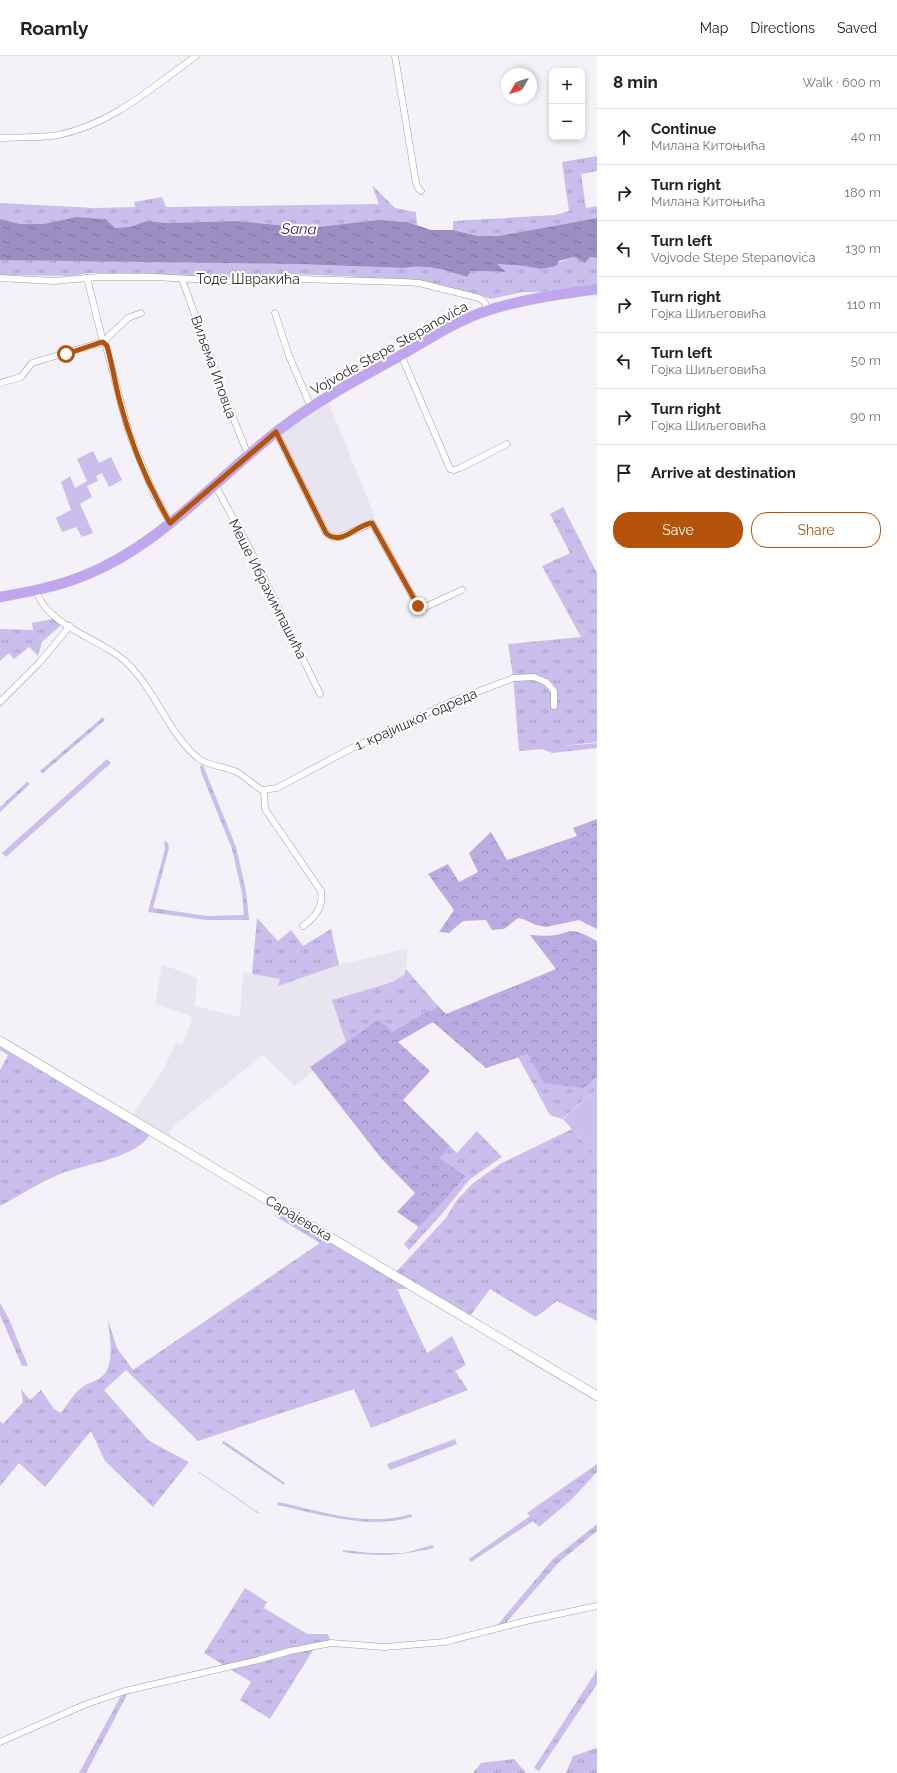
<!DOCTYPE html>
<meta charset="utf-8">
<style>
:root{--surface:#fff;--page:#f2f2f2;--text:#202124;--muted:#757577;--line:#e0e0e0;--accent:#b45309}
body{margin:0;font-family:Raleway,sans-serif;background:var(--page);color:var(--text)}
.controls{position:absolute;right:12px;top:12px;display:grid;overflow:hidden;border-radius:8px;box-shadow:0 2px 6px #0003}
.controls button{width:36px;height:36px;display:grid;place-items:center;padding:0;border:0;border-bottom:1px solid var(--line);background:var(--surface);color:var(--text);font:20px sans-serif}
.compass{position:absolute;left:501px;top:12px;width:36px;height:36px;border-radius:50%;background:var(--surface);box-shadow:0 2px 6px #0003;rotate:231deg}
.stop{position:absolute;width:12px;height:12px;margin:-9px;border:3px solid #b45309;border-radius:50%;background:#fff}
.stop.end{background:#b45309;border-color:#fff;box-shadow:0 1px 4px #0008}
.list{margin:0;padding:0;list-style:none}
h2{display:flex;justify-content:space-between;align-items:center;height:52px;margin:0;padding:0 16px;font-size:17px}
h2 small{font-size:13px;font-weight:400;color:var(--muted)}
.list li{display:grid;grid-template-columns:26px 1fr auto;gap:12px;align-items:center;box-sizing:border-box;height:56px;padding:0 16px;border-top:1px solid var(--line)}
.list b{display:block;font-size:15px;white-space:nowrap}
.list p{margin:0;font-size:13px;white-space:nowrap;color:var(--muted)}
.list em{font-size:13px;font-style:normal;color:var(--muted)}
.actions{display:flex;gap:8px;padding:12px 16px}
.actions a{flex:1;padding:9px 0;border:1px solid var(--accent);border-radius:16px;text-align:center;font-size:14px;color:var(--accent)}
.actions .main{background:var(--accent);color:#fff}
.icon{flex:none;width:22px;height:22px;fill:none;stroke:currentColor;stroke-width:2;stroke-linecap:round;stroke-linejoin:round}
.map{position:relative;flex:none;width:597px;height:1717px;overflow:hidden}
header{display:flex;align-items:center;gap:24px;box-sizing:border-box;height:56px;padding:0 20px;background:var(--surface);border-bottom:1px solid var(--line)}
header strong{font-size:19px}
nav{display:flex;gap:22px;margin-inline-start:auto;font-size:14px}
main{display:flex}
aside{flex:1;background:var(--surface)}
.map>svg:first-child{display:block}
</style>
<header>
<strong>Roamly</strong>
<nav><a>Map</a><a>Directions</a><a>Saved</a></nav>
</header>
<main>
<div class="map">
<svg width="597" height="1717" viewBox="0 0 597 1717">
<defs>
<pattern id="grass-tufts" width="24" height="20" patternUnits="userSpaceOnUse"><rect width="24" height="20" fill="#cabeec"/><path d="M3 7l-1-3M5 7V3M7 7l1-3M15 17l-1-3M17 17v-4M19 17l1-3" fill="none" stroke="#a49bc0"/></pattern>
<pattern id="forest-crowns" width="20" height="18" patternUnits="userSpaceOnUse"><rect width="20" height="18" fill="#baabe2"/><path d="M2 6a3 3 0 1 1 6 0M12 15a3 3 0 1 1 6 0" fill="none" stroke="#988cb8"/></pattern>
<pattern id="water-ripples" width="26" height="14" patternUnits="userSpaceOnUse"><rect width="26" height="14" fill="#9c8dc3"/><path d="M2 4q2-2 4 0t4 0M15 11q2-2 4 0t4 0" fill="none" stroke="#80749f"/></pattern>
</defs>
<rect width="100%" height="100%" fill="#f4f2f8"/>
<g fill="#e8e5f1">
<path d="M328 345 375 461 338 481 326 474 280 377Z"/>
<path d="M408 892 406 913 404 919 400 923 332 944 346 986 310 1011 313 1015 295 1030 263 999 175 1069 169 1076 172 1082 176 1084 133 1058 163 1014 176 987 182 989 193 961 155 948 162 908 197 922 195 950 240 961 243 916 280 923 279 930 339 909Z"/>
</g>
<g fill="url(#grass-tufts)">
<path d="M597 100V115L581 118 586 152 597 150V162L498 180H478L453 174V165L555 159 569 155 562 106Z"/>
<path d="M372 129 395 152 416 156 417 169 404 166 378 164 309 172 237 165 167 167 147 165 129 171 115 172 106 163 76 161 45 168H20L0 163V147L94 152 135 151 134 146 162 141 166 151 379 148Z"/>
<path d="M574 201 585 207 590 201 597 202V229L541 236H522L491 243 483 240 478 242 400 225 346 220 283 218 212 221 140 217H89L71 220 0 219V204H40L296 208 404 212C427 208 446 214 467 221L471 215 505 216 496 208 524 210 541 213Z"/>
<path d="M563 451 597 517V686L564 690 597 687V692L552 697 543 693 519 695 513 620 508 588 581 581 542 510 570 497 550 458Z"/>
<path d="M58 562 60 566V570L42 586 38 600 29 591 14 603 9 597 0 605V573L33 574 32 567Z"/>
<path d="M103 661 105 664 43 717 40 715Z"/>
<path d="M107 703 111 707 6 801 2 797Z"/>
<path d="M203 709 236 791 246 835 249 864H207L148 856 165 793 164 785 168 787 169 792 153 852 207 860 244 859 242 837 232 793 201 716 200 710Z"/>
<path d="M27 726 30 728 0 756V751Z"/>
<path d="M257 862 278 885 291 874 303 890 331 873 339 909 278 930 280 923 252 918Z"/>
<path d="M406 913 438 950 392 977 379 963 346 986 332 944 392 926 404 919Z"/>
<path d="M0 989 150 1078C139 1101 82 1109 60 1118 39 1127 20 1139 0 1150V1014L8 999 0 994Z"/>
<path d="M528 998 584 1032 597 1021V1033L562 1063 550 1059 518 1001Z"/>
<path d="M572 1073 597 1101V1265L557 1245 536 1261 490 1233 470 1260 396 1216 445 1163 457 1144 472 1128 500 1108Z"/>
<path d="M477 1075 502 1101 469 1124 441 1159 409 1194 404 1188 428 1160 466 1122 440 1102 450 1090 457 1097Z"/>
<path d="M279 1155 410 1233H397L427 1297 452 1280 466 1309 455 1315 468 1334 371 1372 354 1333 198 1385 126 1314 104 1334 149 1385 189 1406 153 1451 105 1405 91 1375 45 1431 19 1407 0 1430V1365L3 1368 23 1346 21 1333 30 1344 41 1334 54 1353 61 1357C68 1348 74 1336 84 1330 90 1326 100 1324 105 1317 115 1303 109 1280 108 1264L117 1292 133 1314 320 1187 275 1160Z"/>
<path d="M0 1247 9 1263 28 1310H22L0 1259Z"/>
<path d="M455 1383 457 1388 390 1414 387 1408Z"/>
<path d="M224 1385 285 1427 284 1429 222 1387Z"/>
<path d="M597 1408V1416L571 1444 539 1471 533 1465 471 1506 469 1503 530 1460 527 1457Z"/>
<path d="M198 1415 259 1457V1458L198 1416Z"/>
<path d="M278 1446C321 1455 367 1472 411 1458L412 1461C368 1474 320 1458 277 1449Z"/>
<path d="M597 1468V1475L559 1506 504 1569 495 1572 553 1503Z"/>
<path d="M433 1489 434 1492C398 1500 379 1501 343 1496V1494L371 1497H404Z"/>
<path d="M245 1532 267 1546 264 1552 307 1578H328L332 1589 315 1591 270 1663 240 1644 251 1626 204 1597Z"/>
<path d="M597 1614V1628L539 1715 534 1712Z"/>
<path d="M128 1637 86 1717H79L122 1638Z"/>
<path d="M597 1692V1717H566L573 1700Z"/>
<path d="M514 1703 526 1717H473L481 1707Z"/>
</g>
<g fill="url(#forest-crowns)">
<path d="M597 763V873L579 864 546 871 536 869 523 863 518 862 504 873 492 874 486 864 463 865 449 877 439 876 454 854 428 818 448 808 459 826 478 816 469 797 491 776 507 804 577 780 573 772Z"/>
<path d="M569 875C581 875 587 880 597 885V1021L584 1032 544 1027 528 998 486 1012 433 966 398 986 430 1015 403 1044 450 1090 440 1102 466 1121 419 1171 397 1156 415 1137 381 1102 310 1011 379 963 392 976 438 950 446 958 556 913 530 879C545 880 555 881 569 875Z"/>
</g>
<g fill="#cabeec">
<path d="M93 395 99 407 111 401 122 424 109 431 102 417 96 420 98 425 87 430 92 441 80 448 93 477 82 481 76 471 62 476 56 462 71 454 61 426 70 420 75 432 87 425 77 403Z"/>
<path d="M597 1033V1101L563 1063Z"/>
</g>
<path fill="url(#water-ripples)" d="M76 161 106 163 115 172 129 171 147 165 167 167 237 165 309 172 378 164 407 166 431 174H453L478 180H498L597 162V202L590 201 585 207 574 201 559 205 556 210 541 213 524 210 497 208 506 216 471 215 467 221C446 214 427 208 404 212L296 208 0 204V163L20 168H44Z"/>
<g fill="none" stroke-linecap="round" stroke-linejoin="round">
<defs>
<g id="minor">
<path d="M395 0 416 127 418 132 421 135"/>
<path d="M0 82C19 81 40 82 58 79 111 69 154 30 196 0"/>
<path d="M0 222 54 225 98 221H154L229 225 299 223 403 226 419 227 479 242 484 245 488 254"/>
<path d="M87 222 103 286"/>
<path d="M182 223 218 323 248 399"/>
<path d="M275 257 289 300 311 351"/>
<path d="M103 286 128 262 141 257"/>
<path d="M401 299 450 413 454 414 460 412 507 388"/>
<path d="M0 327 21 321 32 307 99 287H105L129 377 153 436 170 467"/>
<path d="M276 376 326 477 334 482 340 481 372 467 418 550 421 553 462 534"/>
<path d="M215 429 251 495 320 638"/>
<path d="M36 535C38 540 41 546 45 551 67 577 105 585 129 609 156 636 169 678 198 702 207 710 225 710 237 716 246 721 253 729 262 734L277 732 352 692 453 645 514 622 534 621 546 626 554 635V650"/>
<path d="M0 646 39 607 70 570"/>
<path d="M264 734 265 753 321 835C324 851 315 861 303 870"/>
<path d="M0 1686 84 1649 125 1635 258 1604 290 1595 331 1587 385 1591 444 1586 526 1565 597 1550"/>
</g>
<path id="secondary" d="M0 985 597 1340"/>
<path id="primary" d="M0 541C28 536 56 531 83 520 158 491 213 426 275 377 313 347 356 324 398 301 427 284 457 264 489 254 524 243 561 238 597 233"/>
</defs>
<use href="#minor" stroke="#9e9da2" stroke-width="7"/>
<use href="#secondary" stroke="#9e9da2" stroke-width="10"/>
<use href="#primary" stroke="#d1d1d2" stroke-width="11"/>
<use href="#minor" stroke="#fff" stroke-width="6"/>
<use href="#secondary" stroke="#fff" stroke-width="9"/>
<use href="#primary" stroke="#bfa6ef" stroke-width="10"/>
</g>
<g fill="none" stroke-linecap="round" stroke-linejoin="round">
<path stroke="#b45309" stroke-width="5" d="M66 298 99 287 103 286 107 290C112 308 115 327 120 346 131 388 148 429 170 467L276 376 326 477C341 491 356 469 372 467L418 550"/>
</g>
<g text-anchor="middle" stroke-width="4" stroke-linejoin="round" paint-order="stroke">
<g font-size="14" fill="#2f2f31" stroke="#fff">
<text x="248" y="228">Тоде Швракића</text>
<text transform="translate(389 292) rotate(-29)" y="5">Vojvode Stepe Stepanovića</text>
<text transform="translate(214 311) rotate(70)" y="5">Виљема Иповца</text>
<text transform="translate(268 533) rotate(63)" y="5">Меше Ибрахимпашића</text>
<text transform="translate(416 663) rotate(-24)" y="5">1. крајишког одреда</text>
<text transform="translate(299 1162) rotate(31)" y="5">Сарајевска</text>
</g>
<g font-size="15" font-style="italic" fill="#341b5c" stroke="#fff">
<text transform="translate(299 173) rotate(1)" y="5">Sana</text>
</g>
</g>
</svg>
<div class="controls">
<button>+</button>
<button>−</button>
</div>
<svg class="compass" viewBox="-18 -18 36 36"><path d="M0-13l5 13h-10z" fill="#e53935"/><path d="M0 13l5-13h-10z" fill="#757577"/></svg>
<div class="stop" style="left:66px;top:298px"></div>
<div class="stop end" style="left:418px;top:550px"></div>
</div>
<aside>
<h2>8 min<small>Walk · 600 m</small></h2>
<ul class="list">
<li><svg class="icon" aria-label="ahead" viewBox="0 0 24 24"><path d="M12 20V5M6 11l6-6 6 6"/></svg><div><b>Continue</b><p>Милана Китоњића</p></div><em>40 m</em></li>
<li><svg class="icon" aria-label="right" viewBox="0 0 24 24"><path d="M7 20v-9h11M14 6l5 5-5 5"/></svg><div><b>Turn right</b><p>Милана Китоњића</p></div><em>180 m</em></li>
<li><svg class="icon" aria-label="left" viewBox="0 0 24 24"><path d="M17 20v-9H6M10 6l-5 5 5 5"/></svg><div><b>Turn left</b><p>Vojvode Stepe Stepanovića</p></div><em>130 m</em></li>
<li><svg class="icon" aria-label="right" viewBox="0 0 24 24"><path d="M7 20v-9h11M14 6l5 5-5 5"/></svg><div><b>Turn right</b><p>Гојка Шиљеговића</p></div><em>110 m</em></li>
<li><svg class="icon" aria-label="left" viewBox="0 0 24 24"><path d="M17 20v-9H6M10 6l-5 5 5 5"/></svg><div><b>Turn left</b><p>Гојка Шиљеговића</p></div><em>50 m</em></li>
<li><svg class="icon" aria-label="right" viewBox="0 0 24 24"><path d="M7 20v-9h11M14 6l5 5-5 5"/></svg><div><b>Turn right</b><p>Гојка Шиљеговића</p></div><em>90 m</em></li>
<li><svg class="icon" aria-label="arrive" viewBox="0 0 24 24"><path d="M6 21V4h12l-3 4 3 4H6"/></svg><div><b>Arrive at destination</b></div></li>
</ul>
<div class="actions"><a class="main">Save</a><a>Share</a></div>
</aside>
</main>
